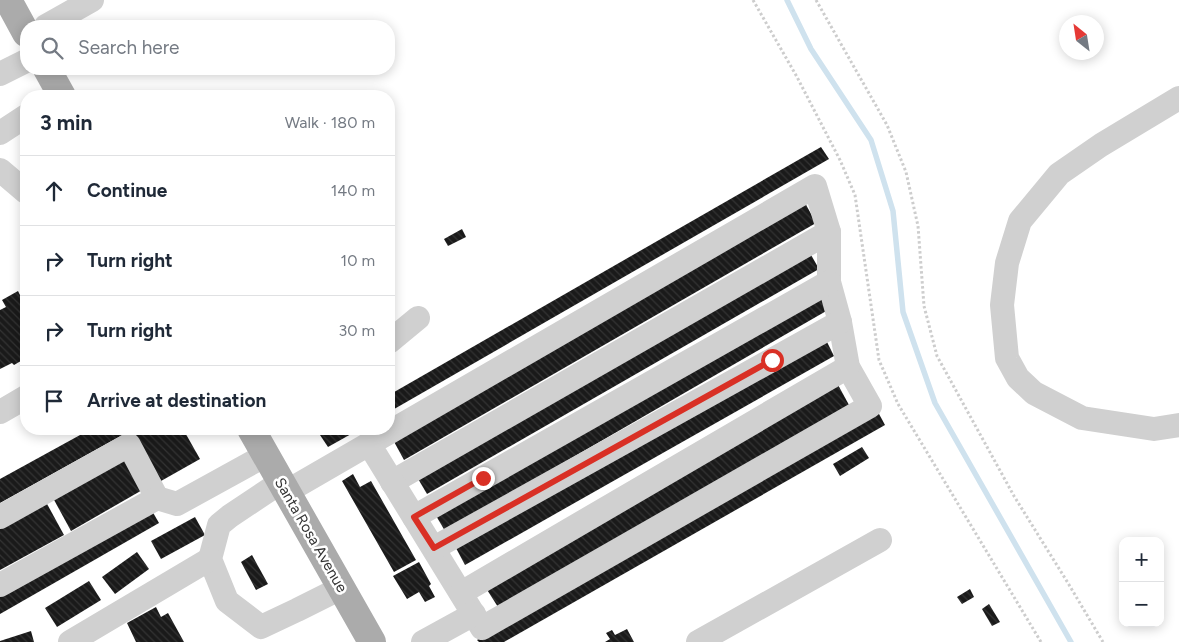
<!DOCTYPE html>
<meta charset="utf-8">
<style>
:root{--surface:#fff;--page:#f6f6f7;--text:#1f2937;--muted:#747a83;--line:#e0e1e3}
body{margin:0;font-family:Figtree,sans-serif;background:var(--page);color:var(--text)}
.controls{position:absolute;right:15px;bottom:15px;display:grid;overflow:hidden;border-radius:10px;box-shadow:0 2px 12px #0003}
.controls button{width:45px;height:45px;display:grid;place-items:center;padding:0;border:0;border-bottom:1px solid var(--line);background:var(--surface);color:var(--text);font:25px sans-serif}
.compass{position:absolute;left:1059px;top:15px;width:45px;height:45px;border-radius:50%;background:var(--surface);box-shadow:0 2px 12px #0003;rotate:330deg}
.stop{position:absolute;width:15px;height:15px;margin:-11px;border:4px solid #d93025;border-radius:50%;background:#fff}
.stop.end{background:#d93025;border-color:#fff;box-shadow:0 1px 5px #0008}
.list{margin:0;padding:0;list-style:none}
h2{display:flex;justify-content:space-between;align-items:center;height:65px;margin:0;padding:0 20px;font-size:21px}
h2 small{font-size:16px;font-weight:400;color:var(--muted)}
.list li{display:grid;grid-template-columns:32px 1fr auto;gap:15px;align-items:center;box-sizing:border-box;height:70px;padding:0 20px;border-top:1px solid var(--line)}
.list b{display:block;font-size:19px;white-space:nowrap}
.list em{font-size:16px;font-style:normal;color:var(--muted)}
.icon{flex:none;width:28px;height:28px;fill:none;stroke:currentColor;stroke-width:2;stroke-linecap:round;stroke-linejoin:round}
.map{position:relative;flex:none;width:1179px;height:642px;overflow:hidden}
.search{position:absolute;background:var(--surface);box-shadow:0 2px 12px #0003;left:20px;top:20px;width:375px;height:55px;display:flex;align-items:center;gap:12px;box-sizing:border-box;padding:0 18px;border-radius:20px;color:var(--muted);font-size:19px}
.panel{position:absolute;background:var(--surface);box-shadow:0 2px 12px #0003;left:20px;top:90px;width:375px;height:345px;border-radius:20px}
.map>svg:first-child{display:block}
</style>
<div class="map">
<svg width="1179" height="642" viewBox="0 0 1179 642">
<defs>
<pattern id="building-back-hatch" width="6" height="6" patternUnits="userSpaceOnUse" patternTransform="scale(1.25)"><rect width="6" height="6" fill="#1a1a1a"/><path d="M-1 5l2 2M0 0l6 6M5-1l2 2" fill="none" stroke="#333"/></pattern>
</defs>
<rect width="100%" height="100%" fill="#fff"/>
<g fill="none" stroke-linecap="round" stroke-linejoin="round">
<path stroke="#cfe2ee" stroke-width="5.5" d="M787 0 811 49 871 140 893 211 903 312 935 403 1071 642"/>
</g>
<g fill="url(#building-back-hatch)">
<path d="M821 147 829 159 389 412V395Z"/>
<path d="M804 201 816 223 404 460 392 438Z"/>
<path d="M462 229 466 237 448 246 444 239Z"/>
<path d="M810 253 819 269 427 494 417 477Z"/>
<path d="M18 291 21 297 26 294V358L14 365 12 363 0 369V310L6 307 2 300Z"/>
<path d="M819 293 828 310 445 531 435 514Z"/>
<path d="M825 338 834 356 465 565 456 548Z"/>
<path d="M837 383 849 405 498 607 484 585Z"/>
<path d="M878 412 885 425 504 642H479L477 640Z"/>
<path d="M91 429H123L126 433 0 503V479Z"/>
<path d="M132 429H183L200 459 161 481Z"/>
<path d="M330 429H360L328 447 320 435Z"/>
<path d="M862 447 869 458 840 476 833 464Z"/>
<path d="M125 456 144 489 71 531 53 498Z"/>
<path d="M353 474 360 487 371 481 416 560 394 572 342 481Z"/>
<path d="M46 502 64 535 0 570V527Z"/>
<path d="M151 509 159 523 0 614V596Z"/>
<path d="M195 517 205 535 161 559 151 541Z"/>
<path d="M137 552 149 569 115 594 102 577Z"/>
<path d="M252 555 268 584 256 590 241 562Z"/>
<path d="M419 562 431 584 429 586 435 597 425 602 419 592 407 599 393 576Z"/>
<path d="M89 581 101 600 57 627 45 608Z"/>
<path d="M970 589 974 597 962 604 957 597Z"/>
<path d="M989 604 1000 622 992 626 982 609Z"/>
<path d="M156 607 161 617 168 613 184 642H136L127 623Z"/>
<path d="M627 629 634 642H605L610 639 606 633 612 630 615 635Z"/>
<path d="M31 631 34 642H0V641Z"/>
</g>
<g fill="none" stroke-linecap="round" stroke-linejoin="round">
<g stroke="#cdcdcd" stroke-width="3" stroke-dasharray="2.5 2.5" stroke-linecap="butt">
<path d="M753 0 797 77 840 160 855 195 879 360 898 404 1041 642"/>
<path d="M816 0 887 125 906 172 918 226 924 306 937 356 1014 496 1068 583 1103 642"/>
</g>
<g stroke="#d0d0d0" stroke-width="24">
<path d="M46 26 92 0"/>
<path d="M0 74 26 61"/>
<path d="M1179 98 1101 145 1059 174 1020 221 1007 263 1002 305 1007 358 1018 378 1034 393 1082 418 1154 429 1179 425"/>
<path d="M0 133 26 116"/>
<path d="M0 170 26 192"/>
<path d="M389 342 418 318"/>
<path d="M0 412 26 397"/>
<path d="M281 482 230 516 219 525 210 559 227 601 261 627 297 610 341 588"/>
<path d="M392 482 829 232"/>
<path d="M286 492 815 186 829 232V282L840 322 848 367 870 406 482 628 369 444"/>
<path d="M0 517 129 445 157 498"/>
<path d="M414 517 829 282"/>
<path d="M434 548 840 322"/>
<path d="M0 585 157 498 177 504 266 455"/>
<path d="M461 593 848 367"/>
<path d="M70 642 210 559"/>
<path d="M423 642 474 614"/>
<path d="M698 642 880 540"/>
</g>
<g stroke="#ababab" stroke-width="28">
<path d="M8 0 26 33"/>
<path d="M47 69 62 96"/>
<path d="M251 429 372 642"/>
</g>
</g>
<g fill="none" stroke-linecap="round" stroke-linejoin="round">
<path stroke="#d93025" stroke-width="6" d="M483 478 414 517 434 548 772 360"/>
</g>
<g text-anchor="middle" stroke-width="5" stroke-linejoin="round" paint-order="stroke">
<g font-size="15" fill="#333" stroke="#fff">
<text transform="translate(311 535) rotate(60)" y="5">Santa Rosa Avenue</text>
</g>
</g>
</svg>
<div class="controls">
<button>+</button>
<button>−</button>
</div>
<svg class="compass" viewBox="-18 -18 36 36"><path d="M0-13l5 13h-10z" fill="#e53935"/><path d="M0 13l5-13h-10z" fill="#747a83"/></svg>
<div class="stop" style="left:772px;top:360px"></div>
<div class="stop end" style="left:483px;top:478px"></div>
<div class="search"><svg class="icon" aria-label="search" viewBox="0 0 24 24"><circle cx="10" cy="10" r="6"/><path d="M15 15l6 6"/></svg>Search here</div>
<section class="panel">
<h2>3 min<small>Walk · 180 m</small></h2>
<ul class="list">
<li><svg class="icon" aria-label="ahead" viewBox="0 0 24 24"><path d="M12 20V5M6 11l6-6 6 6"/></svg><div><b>Continue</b></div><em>140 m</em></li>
<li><svg class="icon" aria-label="right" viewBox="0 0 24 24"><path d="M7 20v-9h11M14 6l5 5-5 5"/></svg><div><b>Turn right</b></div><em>10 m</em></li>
<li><svg class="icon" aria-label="right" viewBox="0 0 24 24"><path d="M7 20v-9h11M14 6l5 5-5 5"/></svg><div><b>Turn right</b></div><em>30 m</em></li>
<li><svg class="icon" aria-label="arrive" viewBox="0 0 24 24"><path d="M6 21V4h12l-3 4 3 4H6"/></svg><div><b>Arrive at destination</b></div></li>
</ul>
</section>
</div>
